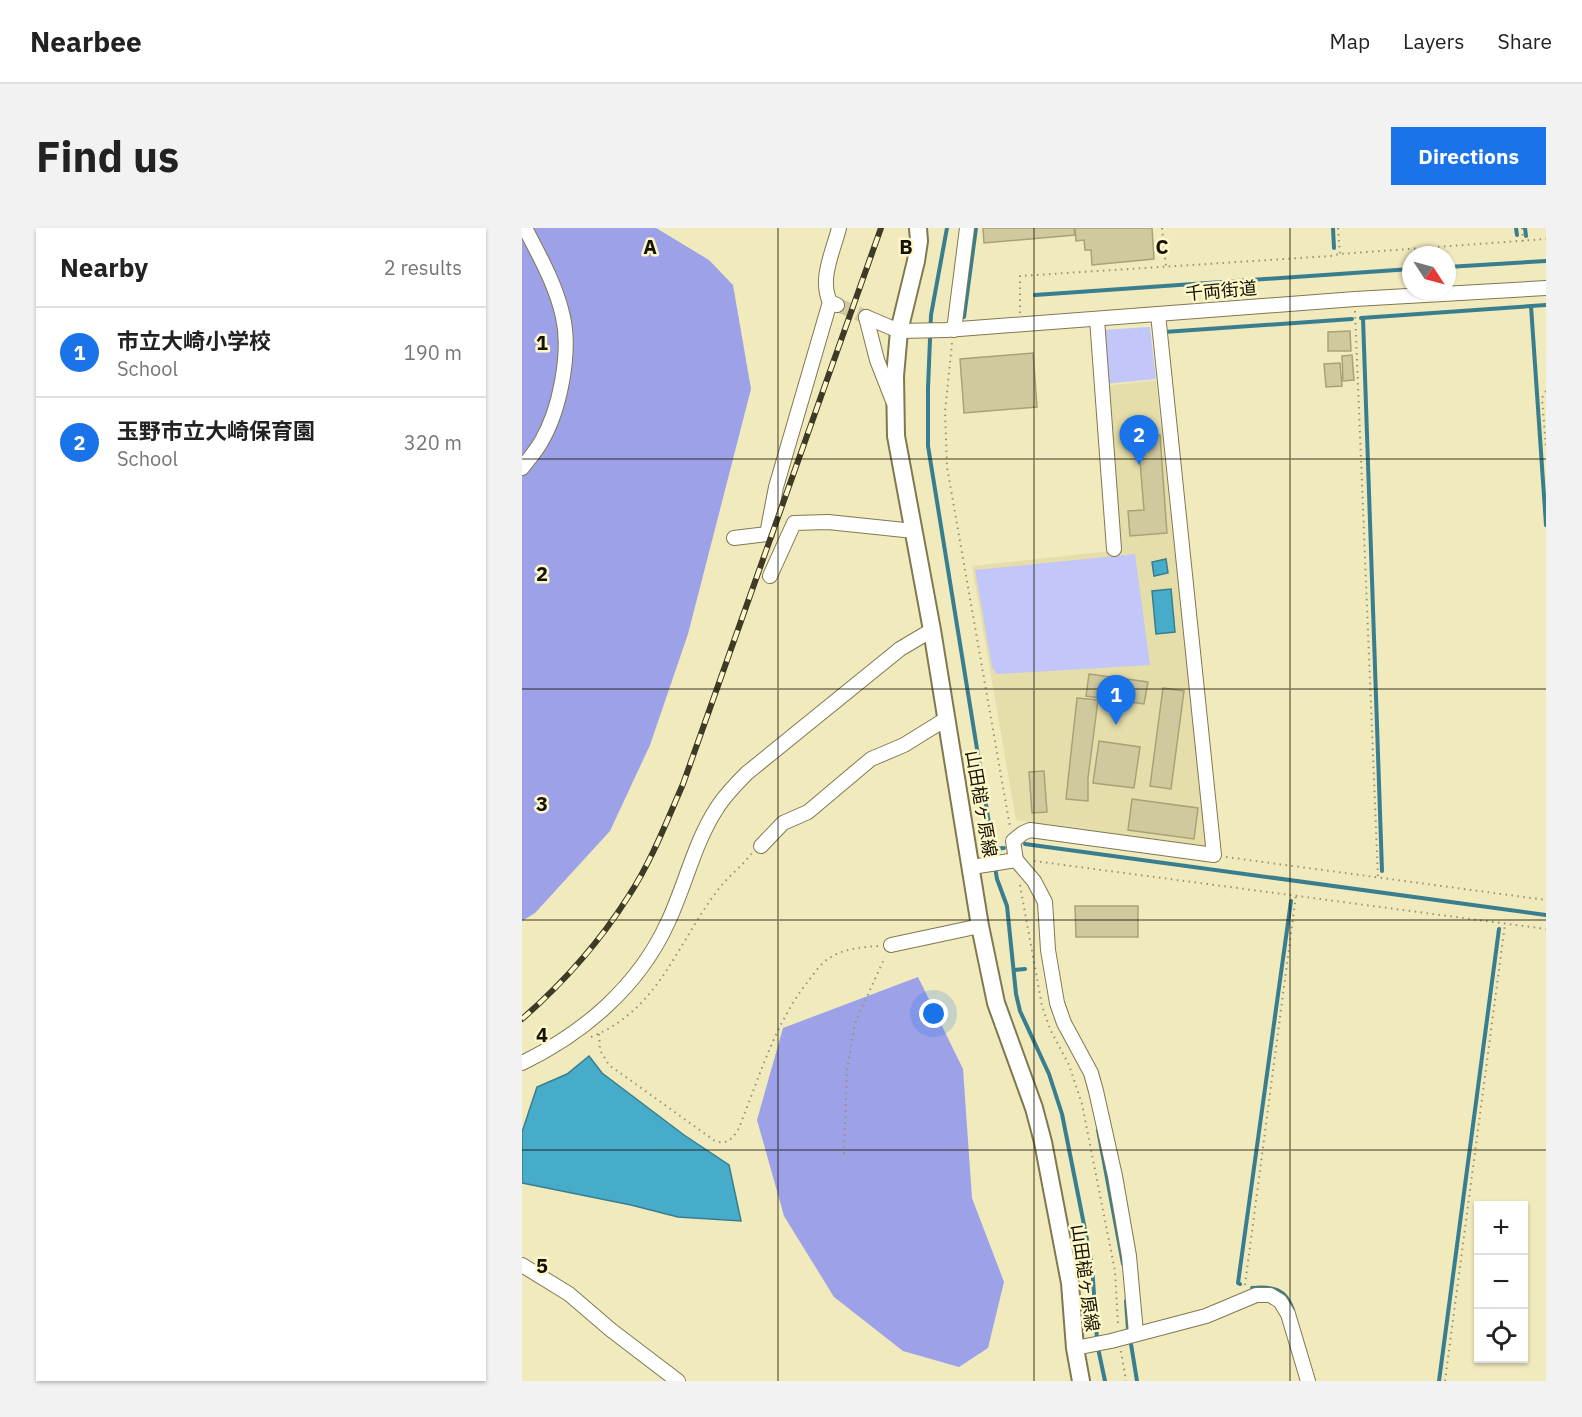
<!DOCTYPE html>
<meta charset="utf-8">
<style>
:root{--surface:#fff;--page:#f2f2f2;--text:#222;--muted:#767676;--line:#e0e0e0;--accent:#1a73e8}
body{margin:0;font-family:"IBM Plex Sans","Noto Sans JP",sans-serif;background:var(--page);color:var(--text)}
.controls{position:absolute;right:18px;bottom:18px;display:grid;overflow:hidden;border-radius:0px;box-shadow:0 2px 4px #0004}
.controls button{width:54px;height:54px;display:grid;place-items:center;padding:0;border:0;border-bottom:2px solid var(--line);background:var(--surface);color:var(--text);font:30px sans-serif}
.compass{position:absolute;left:880px;top:18px;width:54px;height:54px;border-radius:50%;background:var(--surface);box-shadow:0 2px 4px #0004;rotate:126deg}
.you{position:absolute;left:412px;top:786px;width:21px;height:21px;margin:-15px;border:4px solid #fff;border-radius:50%;background:#1a73e8;box-shadow:0 0 0 9px #1a73e833}
.badge{display:grid;place-items:center;width:39px;height:39px;border-radius:50%;background:var(--accent);color:#fff;font-size:20px;font-weight:700}
.pin{position:absolute;translate:-50% -50px;filter:drop-shadow(0 2px 3px #0008)}
.pin::after{content:'';position:absolute;top:32px;width:21px;height:18px;background:inherit;clip-path:polygon(0 0,100% 0,50% 100%)}
.list{margin:0;padding:0;list-style:none}
h2{display:flex;justify-content:space-between;align-items:center;height:78px;margin:0;padding:0 24px;font-size:26px}
h2 small{font-size:20px;font-weight:400;color:var(--muted)}
.list li{display:grid;grid-template-columns:39px 1fr auto;gap:18px;align-items:center;box-sizing:border-box;height:90px;padding:0 24px;border-top:2px solid var(--line)}
.list b{display:block;font-size:22px;white-space:nowrap}
.list p{margin:0;font-size:20px;white-space:nowrap;color:var(--muted)}
.list em{font-size:20px;font-style:normal;color:var(--muted)}
.icon{flex:none;width:33px;height:33px;fill:none;stroke:currentColor;stroke-width:2;stroke-linecap:round;stroke-linejoin:round}
.map{position:relative;flex:none;width:1024px;height:1153px;overflow:hidden;border-radius:0px}
header{display:flex;align-items:center;gap:36px;box-sizing:border-box;height:84px;padding:0 30px;background:var(--surface);border-bottom:2px solid var(--line)}
header strong{font-size:28px}
nav{display:flex;gap:33px;margin-inline-start:auto;font-size:21px}
.intro{display:flex;align-items:center;justify-content:space-between;box-sizing:border-box;height:144px;padding:0 36px}
h1{margin:0;font-size:42px}
.button{padding:15px 27px;border-radius:0px;background:var(--accent);color:#fff;font-size:21px;font-weight:700}
main{display:flex;gap:36px;padding:0 36px}
aside{flex:1;background:var(--surface);border-radius:0px;box-shadow:0 2px 4px #0004}
.map>svg:first-child{display:block}
</style>
<header>
<strong>Nearbee</strong>
<nav><a>Map</a><a>Layers</a><a>Share</a></nav>
</header>
<div class="intro"><h1>Find us</h1><a class="button">Directions</a></div>
<main>
<aside>
<h2>Nearby<small>2 results</small></h2>
<ul class="list">
<li><span class="badge">1</span><div><b>市立大崎小学校</b><p>School</p></div><em>190 m</em></li>
<li><span class="badge">2</span><div><b>玉野市立大崎保育園</b><p>School</p></div><em>320 m</em></li>
</ul>
</aside>
<div class="map">
<svg width="1024" height="1153" viewBox="0 0 1024 1153">
<rect width="100%" height="100%" fill="#f0eabd"/>
<path fill="#e5deaa" d="M634 152 652 317 686 619 494 592 450 338 598 322 584 158Z"/>
<g fill="#c2c6f9">
<path d="M628 99 634 151 583 156 579 102Z"/>
<path d="M613 326 628 437 475 446 470 439 453 342Z"/>
</g>
<g fill="#9da1e8">
<path d="M0 0H134L187 32 211 57 229 161 166 406 128 517 88 603 13 685 0 693Z"/>
<path d="M396 749 441 841 450 970 482 1054 466 1120 437 1139 381 1123 312 1069 262 988 235 892 261 800Z"/>
</g>
<g fill="#46acca" stroke="#387e8f" stroke-width="1.5">
<path d="M644 331 646 345 632 348 630 334Z"/>
<path d="M649 361 653 404 634 406 630 363Z"/>
<path d="M67 828 80 845 162 907 207 937 219 993 156 989 109 977 0 955V904L15 859 45 846Z"/>
</g>
<g fill="none" stroke-linecap="round" stroke-linejoin="round">
<g stroke="#387e8f" stroke-width="4">
<path d="M425 0 409 87 406 160V218L473 632"/>
<path d="M811 0 812 20"/>
<path d="M994 0 995 7"/>
<path d="M1003 0 1004 8"/>
<path d="M925 39 1024 33"/>
<path d="M513 67 889 41"/>
<path d="M1009 78 1024 297"/>
<path d="M442 89 454 0"/>
<path d="M839 90 1024 77"/>
<path d="M841 90 860 643"/>
<path d="M642 104 830 91"/>
<path d="M503 616 1024 687"/>
<path d="M471 621 482 620"/>
<path d="M473 639 475 651 485 678 494 766 498 783 527 846 540 886 570 1037 575 1112"/>
<path d="M492 742 503 741"/>
<path d="M576 902 601 1036"/>
<path d="M718 1056 716 1055 769 673"/>
<path d="M730 1060C751 1058 764 1061 771 1082"/>
<path d="M604 1073 606 1101"/>
<path d="M609 1116 615 1153"/>
<path d="M576 1120 583 1153"/>
<path d="M917 1153 977 701"/>
</g>
</g>
<g fill="#cfc99d" stroke="#a8a278" stroke-width="1.5">
<path d="M461 0H552L553 7 462 15Z"/>
<path d="M553 0H630L632 31 570 37 569 22H563L562 12 554 13Z"/>
<path d="M828 103 829 123H806V104Z"/>
<path d="M511 125 515 179 442 185 438 131Z"/>
<path d="M830 127 832 152 821 153 820 128Z"/>
<path d="M818 135 820 158 804 159 802 136Z"/>
<path d="M638 207 645 305 608 308 606 283 622 282 616 209Z"/>
<path d="M567 446 626 454 622 476 564 468Z"/>
<path d="M641 460 662 463 649 561 628 558Z"/>
<path d="M555 470 576 472 566 550V573L544 571Z"/>
<path d="M577 513 618 519 612 560 571 555Z"/>
<path d="M522 543 525 584 510 585 507 544Z"/>
<path d="M610 571 676 580 672 611 606 602Z"/>
<path d="M553 678H616V709H554Z"/>
</g>
<g fill="none" stroke-linecap="round" stroke-linejoin="round">
<path stroke="#cfcaa1" stroke-width="14" stroke-dasharray="14 7" stroke-linecap="butt" d="M316 77 344 89"/>
<defs>
<g id="minor">
<path d="M315 77 308 74C297 51 311 24 317 0"/>
<path d="M344 89 377 103 424 102 833 71 1024 60"/>
<path d="M344 89 355 132 371 173"/>
<path d="M575 91 592 321"/>
<path d="M432 102 445 0"/>
<path d="M0 240C6 232 14 223 19 214 38 182 49 125 41 89 34 57 18 29 3 0"/>
<path d="M212 310 245 306 254 259 308 74"/>
<path d="M248 348 272 295 306 294 392 303"/>
<path d="M239 618 261 595 286 584 349 531 382 517 424 491"/>
<path d="M450 639 494 632"/>
<path d="M369 717 458 698"/>
<path d="M0 835C62 805 117 758 146 694 163 658 173 613 195 580 203 567 214 556 225 545L378 421 410 402"/>
<path d="M0 1037 47 1066 89 1102 156 1153"/>
<path d="M614 1105 607 1028 593 948 574 863 569 845 542 795 535 775 526 722 523 674 512 653 494 632 491 613 501 605 508 602 692 627 636 86"/>
<path d="M553 1120 589 1113 684 1088 734 1067H748L758 1073 766 1086 786 1153"/>
</g>
<path id="major" d="M396 0 397 13 394 33 377 103 373 148 374 208 410 402 458 698 474 775 512 880 521 914 548 1055 553 1120 559 1153"/>
</defs>
<use href="#minor" stroke="#7f7950" stroke-width="16"/>
<use href="#major" stroke="#7f7950" stroke-width="20"/>
<g stroke="#989372" stroke-width="2" stroke-dasharray="1.5 4.5" stroke-linecap="butt">
<path d="M640 0 644 38"/>
<path d="M816 0 818 26"/>
<path d="M1000 0 1001 13"/>
<path d="M833 83 856 650"/>
<path d="M498 85V48L809 28 818 26 1024 11"/>
<path d="M430 115 423 184 425 239 488 599"/>
<path d="M1024 163 1020 170 1024 219"/>
<path d="M704 629 1024 672"/>
<path d="M512 633 1024 701"/>
<path d="M498 657 520 778 528 801 547 837 560 876 593 1043 596 1097"/>
<path d="M77 806 78 822 87 837 193 913C205 917 210 911 216 902 237 851 252 796 287 752 293 744 300 734 309 729 324 720 341 719 358 718"/>
<path d="M69 809C139 781 155 713 199 658 208 647 221 637 230 625"/>
<path d="M322 926 325 842 333 795 363 729"/>
<path d="M723 1057 774 667"/>
<path d="M599 1123 604 1153"/>
<path d="M923 1153 983 696"/>
</g>
<use href="#minor" stroke="#fff" stroke-width="14"/>
<use href="#major" stroke="#fff" stroke-width="16"/>
<defs>
<path id="rail" d="M0 791C41 755 77 715 106 669 129 634 144 595 161 556L359 0"/>
</defs>
<use href="#rail" stroke="#3e3a26" stroke-width="6"/>
<use href="#rail" stroke="#fdf7ca" stroke-width="4" stroke-dasharray="11" stroke-linecap="butt"/>
</g>
<path fill="none" stroke="#161304" stroke-width="1.5" stroke-opacity="0.55" d="M256 0V1153M512 0V1153M768 0V1153M0 231H1024M0 461H1024M0 692H1024M0 922H1024"/>
<g text-anchor="middle" stroke-width="5" stroke-linejoin="round" paint-order="stroke">
<g font-size="18" fill="#161304" stroke="#fdf7ca">
<text transform="translate(699 63) rotate(-5)" y="6">千両街道</text>
<text transform="translate(459 576) rotate(80)" y="6">山田槌ヶ原線</text>
<text transform="translate(563 1050) rotate(82)" y="6">山田槌ヶ原線</text>
</g>
</g>
<g font-size="20" text-anchor="middle" font-weight="bold" fill="#161304" stroke="#fdf7ca" stroke-width="5" stroke-linejoin="round" paint-order="stroke">
<text x="128" y="26">A</text>
<text x="384" y="26">B</text>
<text x="640" y="26">C</text>
<text x="20" y="122">1</text>
<text x="20" y="353">2</text>
<text x="20" y="583">3</text>
<text x="20" y="814">4</text>
<text x="20" y="1045">5</text>
</g>
</svg>
<div class="controls">
<button>+</button>
<button>−</button>
<button><svg class="icon" aria-label="locate" viewBox="0 0 24 24"><circle cx="12" cy="12" r="6"/><path d="M12 2v4M12 18v4M2 12h4M18 12h4"/></svg></button>
</div>
<svg class="compass" viewBox="-18 -18 36 36"><path d="M0-13l5 13h-10z" fill="#e53935"/><path d="M0 13l5-13h-10z" fill="#767676"/></svg>
<div class="you"></div>
<div class="pin badge" style="left:594px;top:497px">1</div>
<div class="pin badge" style="left:617px;top:237px">2</div>
</div>
</main>
